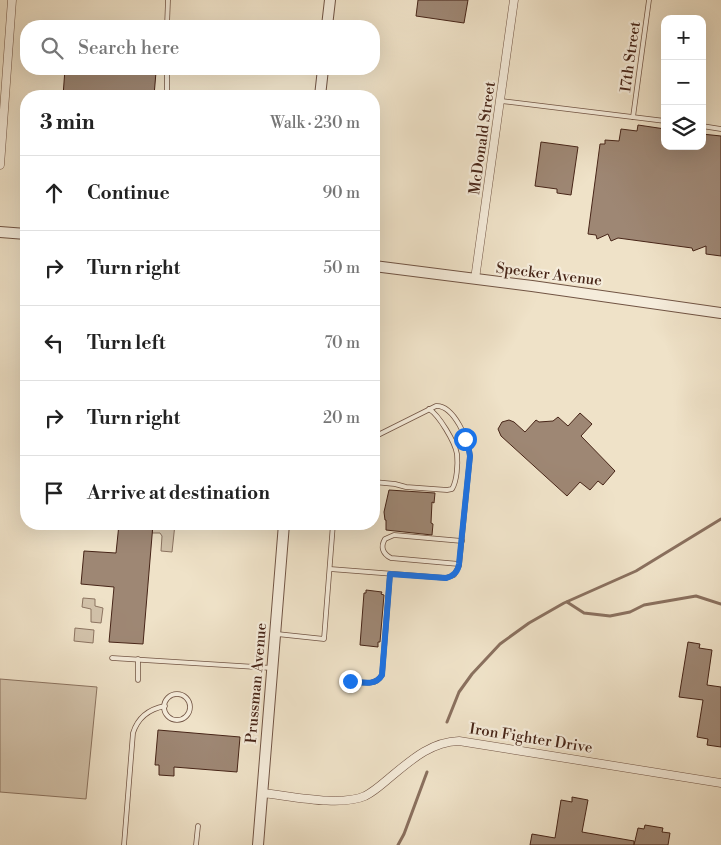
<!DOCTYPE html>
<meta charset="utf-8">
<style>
:root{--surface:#fff;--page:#f6f6f6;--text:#222;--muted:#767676;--line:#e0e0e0}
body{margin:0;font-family:"Libre Bodoni",serif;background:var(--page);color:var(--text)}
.controls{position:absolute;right:15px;top:15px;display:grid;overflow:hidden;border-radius:10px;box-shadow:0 5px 20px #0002}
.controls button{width:45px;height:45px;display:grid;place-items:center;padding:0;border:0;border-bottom:1px solid var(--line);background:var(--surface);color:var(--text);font:25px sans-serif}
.stop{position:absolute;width:15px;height:15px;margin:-11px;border:4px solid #1a73e8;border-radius:50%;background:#fff}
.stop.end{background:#1a73e8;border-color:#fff;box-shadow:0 1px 5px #0008}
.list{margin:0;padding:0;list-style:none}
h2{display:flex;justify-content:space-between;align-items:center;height:65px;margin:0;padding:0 20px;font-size:21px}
h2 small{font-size:16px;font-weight:400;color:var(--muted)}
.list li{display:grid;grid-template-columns:32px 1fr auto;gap:15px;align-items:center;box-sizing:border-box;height:75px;padding:0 20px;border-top:1px solid var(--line)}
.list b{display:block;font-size:19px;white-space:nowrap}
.list em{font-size:16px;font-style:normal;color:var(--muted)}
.icon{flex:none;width:28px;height:28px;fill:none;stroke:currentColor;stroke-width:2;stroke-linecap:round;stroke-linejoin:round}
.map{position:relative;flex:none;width:721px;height:845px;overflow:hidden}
.search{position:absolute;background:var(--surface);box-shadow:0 5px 20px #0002;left:20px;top:20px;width:360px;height:55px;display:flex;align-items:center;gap:12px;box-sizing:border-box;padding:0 18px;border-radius:20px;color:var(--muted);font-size:19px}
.panel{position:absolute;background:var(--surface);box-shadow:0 5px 20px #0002;left:20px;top:90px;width:360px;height:440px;border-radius:20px}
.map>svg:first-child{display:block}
</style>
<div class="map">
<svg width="721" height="845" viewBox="0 0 721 845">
<rect width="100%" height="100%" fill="#efe2c8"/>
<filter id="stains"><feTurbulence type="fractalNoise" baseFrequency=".004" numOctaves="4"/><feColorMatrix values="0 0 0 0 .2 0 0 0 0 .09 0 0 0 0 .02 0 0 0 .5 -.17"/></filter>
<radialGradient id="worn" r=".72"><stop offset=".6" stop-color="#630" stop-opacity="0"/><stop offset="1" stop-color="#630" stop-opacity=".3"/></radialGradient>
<g fill="#d2c2aa" stroke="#8c7461">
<path d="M153 524H175L172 552 161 551 162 536 160 533H152Z"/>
<path d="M83 598 95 599V606L103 608 101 623 91 622V609L82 607Z"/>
<path d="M75 628 94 630 93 643 74 641Z"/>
<path d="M0 679 97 687 86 799 0 792Z"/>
</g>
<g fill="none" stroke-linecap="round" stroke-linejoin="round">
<g stroke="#8a705e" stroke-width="3">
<path d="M567 602 584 613 610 616 630 612 644 605 696 596 721 604"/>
<path d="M447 722 459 692 472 674 500 644 529 623 564 603 636 571 721 519"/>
<path d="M398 845 404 834 427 772"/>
</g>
</g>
<g fill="#9e8774" stroke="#472518">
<path d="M418 0H468L464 23 416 16Z"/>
<path d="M65 69H110L156 72 154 96H63Z"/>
<path d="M638 125 665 129V146H702V134L721 136V256L706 254V246L693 251 692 248 618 238 611 241 608 234 597 239 596 235 588 234 600 144H605V140L619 141 621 129 637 131Z"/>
<path d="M541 142 578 147 571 195 557 193V189L535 186Z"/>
<path d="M580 413 592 424 581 436 615 471 603 485 598 481 590 490 580 482 567 496 501 436 498 429 502 422 509 420 514 422 525 432 536 420 539 422 553 421 558 417 568 426Z"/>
<path d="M389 490 435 493 434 503 432 502 431 523 433 524 432 535 386 530V520H385L384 512Z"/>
<path d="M119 524H153L143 644 109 642 114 587 81 584 84 551 116 553Z"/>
<path d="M366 590 382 592 381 594 384 595 380 642H378V647L360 645 364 593H366Z"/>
<path d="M688 642 700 644 699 648 712 650 707 685 721 687V747L707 745 708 739 697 737 703 700 679 697Z"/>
<path d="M158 730 240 737 237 772 174 767V776L159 775V765H155Z"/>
<path d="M572 797 588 800 582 832 634 841V845H530L532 834 555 838 561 800 572 802Z"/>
<path d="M645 825 663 828 662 832 670 833 668 845H634L638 828 644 829Z"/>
</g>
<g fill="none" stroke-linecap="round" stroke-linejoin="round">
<defs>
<g id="service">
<path d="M167 26 168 0"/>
<path d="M167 69V96"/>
<path d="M501 101 665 121"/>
<path d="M633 117 649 0"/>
<path d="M702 126 721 129"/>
<path d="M374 482 395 484 406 487 447 490 452 489C457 481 458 464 457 454 455 442 439 415 429 409"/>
<path d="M459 564 391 558C383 554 380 547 385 539L394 535 462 541"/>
<path d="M330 569 446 578 454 575 459 566 470 456C469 441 454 405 436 406L374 437"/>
<path d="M277 634 324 639 333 524"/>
<path d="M112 658 272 668"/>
<path d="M138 680V659"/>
<path d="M350 681C361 682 375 687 382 675L390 574"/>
<circle cx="177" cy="707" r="13"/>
<path d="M124 845 133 733C138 717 149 709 165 706"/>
<path d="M196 845 198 826"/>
</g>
<g id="minor">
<path d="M0 165 12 0"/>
<path d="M475 279 514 0"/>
<path d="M263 793C291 796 340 807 365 796 373 792 380 786 387 780 409 762 429 742 459 741L721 783"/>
</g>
<g id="tertiary">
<path d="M327 26 330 0"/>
<path d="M320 96 323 69"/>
<path d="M0 232 26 234"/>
<path d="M374 266 532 286 721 313"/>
<path d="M258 845 284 524"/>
</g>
</defs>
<use href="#service" stroke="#715444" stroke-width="5.5"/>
<use href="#minor" stroke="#715444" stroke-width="9"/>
<use href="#tertiary" stroke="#715444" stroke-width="12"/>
<use href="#service" stroke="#f5ecdb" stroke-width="4"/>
<use href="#minor" stroke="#f5ecdb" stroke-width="8"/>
<use href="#tertiary" stroke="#f5ecdb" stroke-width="10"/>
</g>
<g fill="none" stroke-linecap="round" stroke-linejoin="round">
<path stroke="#1a73e8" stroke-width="6" d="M350 681C361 682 375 687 382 675L390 574 446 578C454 576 458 572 459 564L470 456 468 445 465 439"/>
</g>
<g text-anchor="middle" stroke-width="4.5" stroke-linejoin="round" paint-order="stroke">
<g font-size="15" fill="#472518" stroke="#f5ecdb">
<text transform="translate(630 57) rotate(-82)" y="5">17th Street</text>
<text transform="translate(482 138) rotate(-82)" y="5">McDonald Street</text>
<text transform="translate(549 274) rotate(7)" y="5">Specker Avenue</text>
<text transform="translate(256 683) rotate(-85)" y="5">Prussman Avenue</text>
<text transform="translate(531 738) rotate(9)" y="5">Iron Fighter Drive</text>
</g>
</g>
<rect width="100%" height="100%" filter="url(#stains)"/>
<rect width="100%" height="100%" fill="url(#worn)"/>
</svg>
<div class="controls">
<button>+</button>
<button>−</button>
<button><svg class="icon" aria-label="layers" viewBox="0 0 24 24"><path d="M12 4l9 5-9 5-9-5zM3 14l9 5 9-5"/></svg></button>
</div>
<div class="stop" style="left:465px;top:439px"></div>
<div class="stop end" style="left:350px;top:681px"></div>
<div class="search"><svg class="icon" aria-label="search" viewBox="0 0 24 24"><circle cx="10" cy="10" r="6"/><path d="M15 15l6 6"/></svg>Search here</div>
<section class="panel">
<h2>3 min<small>Walk · 230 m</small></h2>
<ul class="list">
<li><svg class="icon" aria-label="ahead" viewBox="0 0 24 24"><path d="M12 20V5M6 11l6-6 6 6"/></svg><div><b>Continue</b></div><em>90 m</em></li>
<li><svg class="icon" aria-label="right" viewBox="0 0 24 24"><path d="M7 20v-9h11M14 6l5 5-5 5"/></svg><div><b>Turn right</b></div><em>50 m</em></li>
<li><svg class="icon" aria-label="left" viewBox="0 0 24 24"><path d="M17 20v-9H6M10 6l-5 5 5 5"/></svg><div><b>Turn left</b></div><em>70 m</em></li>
<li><svg class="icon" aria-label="right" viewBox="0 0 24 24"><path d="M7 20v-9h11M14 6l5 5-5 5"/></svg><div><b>Turn right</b></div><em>20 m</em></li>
<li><svg class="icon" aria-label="arrive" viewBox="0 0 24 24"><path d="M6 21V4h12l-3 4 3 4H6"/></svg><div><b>Arrive at destination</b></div></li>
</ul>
</section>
</div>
